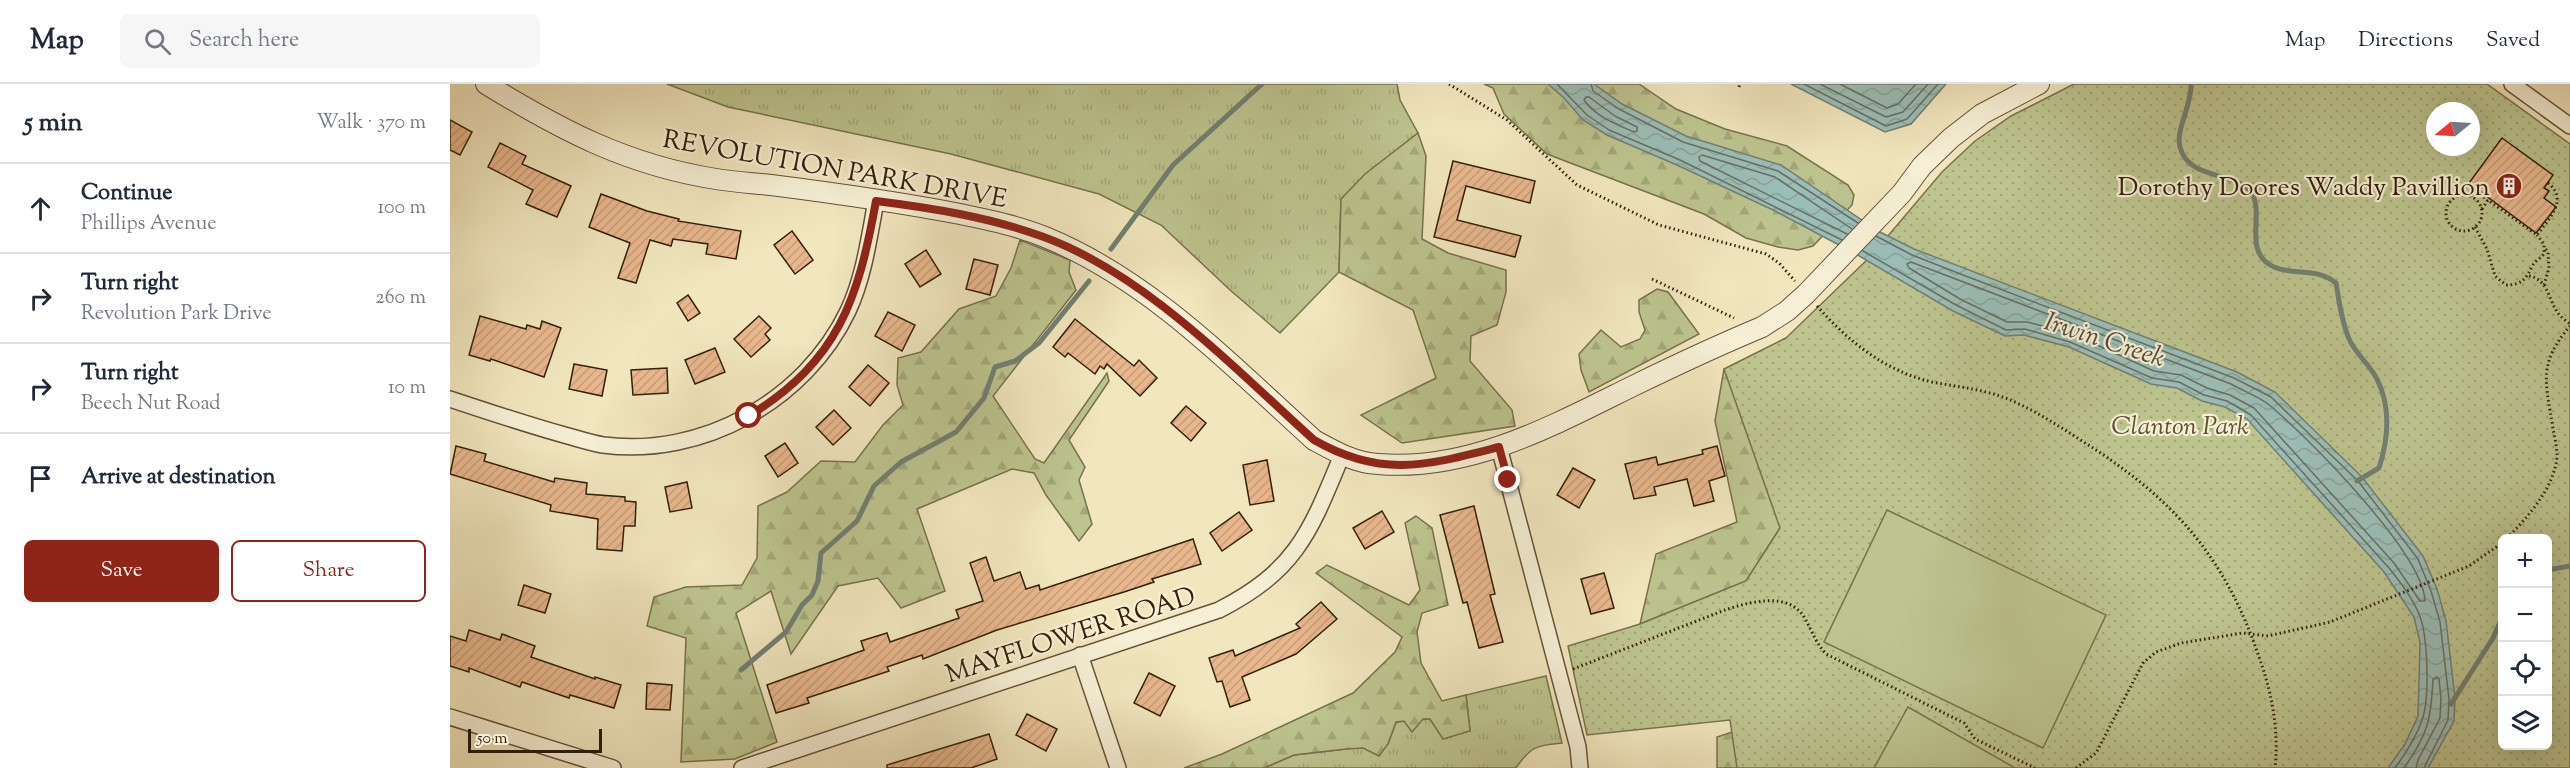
<!DOCTYPE html>
<meta charset="utf-8">
<style>
:root{--surface:#fff;--page:#f6f6f7;--text:#1f2937;--muted:#747a83;--line:#e0e1e3;--accent:#8f2418}
body{margin:0;font-family:"Sorts Mill Goudy",serif;background:var(--page);color:var(--text)}
.controls{position:absolute;right:18px;bottom:18px;display:grid;overflow:hidden;border-radius:9px;box-shadow:0 6px 24px #0002}
.controls button{width:54px;height:54px;display:grid;place-items:center;padding:0;border:0;border-bottom:2px solid var(--line);background:var(--surface);color:var(--text);font:30px sans-serif}
.compass{position:absolute;left:1976px;top:18px;width:54px;height:54px;border-radius:50%;background:var(--surface);box-shadow:0 6px 24px #0002;rotate:252deg}
.scale{position:absolute;left:18px;bottom:15px;width:134px;box-sizing:border-box;padding-left:6px;border:3px solid #34200a;border-top:0;font-size:16px;line-height:21px;white-space:nowrap;color:#34200a;-webkit-text-stroke:4px #f6efd5;paint-order:stroke}
.stop{position:absolute;width:18px;height:18px;margin:-14px;border:4px solid #8f2418;border-radius:50%;background:#fff}
.stop.end{background:#8f2418;border-color:#fff;box-shadow:0 2px 6px #0008}
.list{margin:0;padding:0;list-style:none}
h2{display:flex;justify-content:space-between;align-items:center;height:78px;margin:0;padding:0 24px;font-size:26px}
h2 small{font-size:20px;font-weight:400;color:var(--muted)}
.list li{display:grid;grid-template-columns:39px 1fr auto;gap:18px;align-items:center;box-sizing:border-box;height:90px;padding:0 24px;border-top:2px solid var(--line)}
.list b{display:block;font-size:22px;white-space:nowrap}
.list p{margin:0;font-size:20px;white-space:nowrap;color:var(--muted)}
.list em{font-size:20px;font-style:normal;color:var(--muted)}
.actions{display:flex;gap:12px;padding:18px 24px}
.actions a{flex:1;padding:14px 0;border:2px solid var(--accent);border-radius:9px;text-align:center;font-size:21px;color:var(--accent)}
.actions .main{background:var(--accent);color:#fff}
.icon{flex:none;width:33px;height:33px;fill:none;stroke:currentColor;stroke-width:2;stroke-linecap:round;stroke-linejoin:round}
.map{position:relative;flex:none;width:2120px;height:684px;overflow:hidden}
header{display:flex;align-items:center;gap:36px;box-sizing:border-box;height:84px;padding:0 30px;background:var(--surface);border-bottom:2px solid var(--line)}
header strong{font-size:28px}
nav{display:flex;gap:33px;margin-inline-start:auto;font-size:21px}
.search{width:420px;height:54px;background:var(--page);display:flex;align-items:center;gap:15px;box-sizing:border-box;padding:0 21px;border-radius:9px;color:var(--muted);font-size:22px}
main{display:flex}
aside{flex:1;background:var(--surface)}
.map>svg:first-child{display:block}
</style>
<header>
<strong>Map</strong>
<div class="search"><svg class="icon" aria-label="search" viewBox="0 0 24 24"><circle cx="10" cy="10" r="6"/><path d="M15 15l6 6"/></svg>Search here</div>
<nav><a>Map</a><a>Directions</a><a>Saved</a></nav>
</header>
<main>
<aside>
<h2>5 min<small>Walk · 370 m</small></h2>
<ul class="list">
<li><svg class="icon" aria-label="ahead" viewBox="0 0 24 24"><path d="M12 20V5M6 11l6-6 6 6"/></svg><div><b>Continue</b><p>Phillips Avenue</p></div><em>100 m</em></li>
<li><svg class="icon" aria-label="right" viewBox="0 0 24 24"><path d="M7 20v-9h11M14 6l5 5-5 5"/></svg><div><b>Turn right</b><p>Revolution Park Drive</p></div><em>260 m</em></li>
<li><svg class="icon" aria-label="right" viewBox="0 0 24 24"><path d="M7 20v-9h11M14 6l5 5-5 5"/></svg><div><b>Turn right</b><p>Beech Nut Road</p></div><em>10 m</em></li>
<li><svg class="icon" aria-label="arrive" viewBox="0 0 24 24"><path d="M6 21V4h12l-3 4 3 4H6"/></svg><div><b>Arrive at destination</b></div></li>
</ul>
<div class="actions"><a class="main">Save</a><a>Share</a></div>
</aside>
<div class="map">
<svg width="2120" height="684" viewBox="0 0 2120 684">
<defs>
<pattern id="grass-tufts" width="24" height="20" patternUnits="userSpaceOnUse" patternTransform="scale(1.5)"><rect width="24" height="20" fill="#bdc48f"/><path d="M3 7l-1-3M5 7V3M7 7l1-3M15 17l-1-3M17 17v-4M19 17l1-3" fill="none" stroke="#a3a87a"/></pattern>
<pattern id="forest-firs" width="22" height="20" patternUnits="userSpaceOnUse" patternTransform="scale(1.5)"><rect width="22" height="20" fill="#bdc48f"/><path d="M5 1l3.5 6h-7zM16 11l3.5 6h-7z" fill="#a3a87a"/></pattern>
<pattern id="park-dots" width="8" height="8" patternUnits="userSpaceOnUse" patternTransform="scale(1.5)"><rect width="8" height="8" fill="#bdc48f"/><path d="M2 2h.1M6 6h.1" fill="none" stroke="#a3a87a" stroke-width="1.8" stroke-linecap="round"/></pattern>
<pattern id="water-waves" width="16" height="10" patternUnits="userSpaceOnUse" patternTransform="scale(1.5)"><rect width="16" height="10" fill="#9cbeb8"/><path d="M0 5q4-4 8 0t8 0" fill="none" stroke="#87a39d"/></pattern>
<pattern id="building-hatch" width="6" height="6" patternUnits="userSpaceOnUse" patternTransform="scale(1.5)"><rect width="6" height="6" fill="#e8b78e"/><path d="M-1 1l2-2M0 6l6-6M5 7l2-2" fill="none" stroke="#c89d79"/></pattern>
</defs>
<rect width="100%" height="100%" fill="#f1e6be"/>
<filter id="stains"><feTurbulence type="fractalNoise" baseFrequency=".00333" numOctaves="4"/><feColorMatrix values="0 0 0 0 .2 0 0 0 0 .09 0 0 0 0 .02 0 0 0 .5 -.17"/></filter>
<radialGradient id="worn" r=".72"><stop offset=".6" stop-color="#630" stop-opacity="0"/><stop offset="1" stop-color="#630" stop-opacity=".3"/></radialGradient>
<g fill="url(#grass-tufts)" stroke="#78724c" stroke-width="1.5">
<path d="M217 0H947L950 16 968 49 916 90 891 115 889 188 830 249 780 206 711 141 649 110 501 70 278 23Z"/>
<path d="M1096 592 1112 659C1087 661 1080 663 1066 684H814L844 671 938 660 946 638 980 635 1020 647 1016 611Z"/>
</g>
<g fill="url(#forest-firs)" stroke="#78724c" stroke-width="1.5">
<path d="M1034 0H1189L1226 25 1275 45 1337 62 1398 101 1404 111 1402 121 1363 162 1348 166 1328 163 1296 154 1254 130 1097 70 1054 30 1043 4Z"/>
<path d="M968 49 976 72 972 155 998 169 1056 186V208L1047 241 1021 252 1020 277 1062 326 1065 342 952 359 911 331 986 294 963 226 889 188 891 115 915 90Z"/>
<path d="M570 156 620 176 619 188 626 206 543 312 585 375 594 379 657 289 659 297 619 356 635 383 629 396 642 440 629 457 596 411 584 389 562 385 467 425 495 507 451 524 428 494 388 502 341 570 321 507 286 529 327 658 285 675 231 678 236 554 197 542 204 513 236 503 292 501 307 474 308 422 337 408 371 377 405 378 433 341 453 321 447 301 448 274 471 268 509 225 546 212 561 184Z"/>
<path d="M1207 205 1218 208 1249 250 1139 308 1131 286 1129 270 1151 246 1171 263 1190 255 1195 246 1189 228V216Z"/>
<path d="M1336 254 1330 444 1296 497 1190 540 1206 470 1287 438 1265 337 1274 285Z"/>
<path d="M966 432 982 444 998 521 972 529 967 548 971 579 992 617 1016 611 1020 647 993 655 980 635H973L962 648 954 637 946 638 938 660 929 672 913 664 896 665 844 671 814 684H734L772 670 903 609 945 568 952 553 866 489 877 481 959 521 970 506 955 439Z"/>
<path d="M1328 633 1329 684H1267V653Z"/>
</g>
<path fill="url(#park-dots)" stroke="#78724c" stroke-width="1.5" fill-rule="evenodd" d="M1624 0H2037L2120 60V684H1287L1280 636 1137 651 1118 562 1190 540 1296 497 1330 444 1274 285 1336 254 1421 172 1492 88 1525 57 1561 32ZM1985 27H2021V63H1985ZM2052 454H2098V662H2052Z"/>
<g fill="#bdc48f" stroke="#78724c" stroke-width="1.5">
<path d="M1437 426 1656 531 1593 664 1374 558Z"/>
<path d="M1458 623 1565 684H1424Z"/>
</g>
<g fill="url(#water-waves)" stroke="#727f72" stroke-width="1.5">
<path d="M1098 0H1144L1172 20 1236 52 1331 81 1428 147 1464 165 1787 288 1825 308 1912 393 1973 472 1987 505 1996 537 2005 614 2004 637 1978 684H1938L1955 660 1968 632 1970 558 1964 533 1934 488 1797 335 1775 323 1752 317 1727 304 1701 300 1619 263 1574 251 1555 252 1503 227 1406 170 1323 126 1227 81 1157 51 1133 36 1114 14Z"/>
<path d="M1341 0H1496L1461 40 1435 48Z"/>
</g>
<g fill="none" stroke-linecap="round" stroke-linejoin="round">
<g stroke="#686f61" stroke-width="1.5">
<path d="M1107 0 1137 31 1159 46 1230 76 1392 156"/>
<path d="M1141 0 1143 7 1169 25 1233 58 1328 87 1408 139"/>
<path d="M1354 0 1436 42 1457 35 1488 0"/>
<path d="M1370 0 1436 33 1453 28 1478 0"/>
<path d="M1390 0 1437 24 1448 20 1466 0"/>
<path d="M1139 13 1165 32 1187 43V47L1184 48C1166 40 1146 33 1134 16L1136 13Z"/>
<path d="M1397 150 1250 77 1249 73 1252 71 1325 93 1402 145"/>
<path d="M1426 152 1462 171 1513 191 1784 294 1821 313 1908 397 1968 475 1981 507 1990 538 1999 615 1998 636 1974 684"/>
<path d="M1413 167 1506 221 1556 246 1575 245 1620 258 1702 294 1729 298 1754 311 1777 317 1801 331 1939 484C1950 498 1962 513 1969 530 1978 551 1980 615 1972 636 1966 654 1956 669 1945 684"/>
<path d="M1461 178 1781 300C1793 307 1808 312 1818 320 1857 352 1973 469 1975 517H1970L1944 479 1804 324 1780 311 1757 304 1731 291 1704 287 1623 250 1577 238H1557L1510 215 1459 184 1457 180Z"/>
<path d="M1954 684C1978 650 1981 636 1983 595L1987 593 1989 595 1991 615 1990 634 1968 676 1966 684"/>
</g>
<g stroke="#727f72" stroke-width="5">
<path d="M1741 0C1742 21 1725 47 1730 63 1738 95 1781 88 1798 105 1819 124 1789 167 1824 183 1845 192 1867 183 1886 199 1889 217 1892 240 1900 257 1907 271 1920 281 1927 295 1941 323 1938 356 1929 384L1907 397"/>
<path d="M661 165 723 81 812 0"/>
<path d="M2098 486 2120 482"/>
<path d="M291 586 336 548 352 521 362 511 368 497 371 469 407 437 424 402 451 378 506 348 534 314 545 283 565 277 589 259 639 197"/>
<path d="M2001 620 2043 554 2052 534"/>
</g>
</g>
<g fill="url(#building-hatch)" stroke="#34200a" stroke-width="1.5">
<path d="M0 36 22 48 10 71 0 66Z"/>
<path d="M2052 54 2103 91 2094 104 2099 107 2094 114 2106 123 2086 149 2019 99Z"/>
<path d="M50 59 76 72 72 80 121 102 107 133 76 120 83 106 38 83Z"/>
<path d="M1003 77 1085 97 1080 119 1016 102 1007 136 1071 152 1065 173 984 153Z"/>
<path d="M151 110 197 127 229 135 228 137 291 147 286 175 256 170 258 160 223 155 221 162 200 156 186 199 168 194 180 159 139 143Z"/>
<path d="M342 147 363 176 345 190 324 161Z"/>
<path d="M476 166 491 190 470 203 455 180Z"/>
<path d="M524 175 548 181 540 211 516 205Z"/>
<path d="M238 211 250 229 238 237 227 219Z"/>
<path d="M438 228 465 241 452 267 425 252Z"/>
<path d="M30 232 76 245 77 241 90 245 92 237 111 244 94 293 41 275 40 277 19 271Z"/>
<path d="M309 232 321 244 315 250 320 256 301 273 284 255Z"/>
<path d="M625 235 684 282 689 276 707 294 690 312 657 280 654 285 650 282 645 290 618 269 615 273 603 263Z"/>
<path d="M265 264 275 288 245 300 235 276Z"/>
<path d="M124 280 157 286 152 312 119 305Z"/>
<path d="M418 281 439 299 420 322 399 303Z"/>
<path d="M217 284 218 309 183 311 181 286Z"/>
<path d="M736 322 756 339 741 357 721 339Z"/>
<path d="M384 326 401 344 383 361 366 343Z"/>
<path d="M335 359 348 379 328 393 315 372Z"/>
<path d="M6 362 36 370 34 377 104 398 105 394 137 399 136 410 175 413V417L186 418 185 442H174L172 467 147 465 148 435 100 427 101 421 0 390Z"/>
<path d="M1267 362 1275 392 1259 397 1264 417 1244 422 1237 395 1204 403 1206 411 1184 415 1175 380 1206 373 1208 381 1253 370 1252 366Z"/>
<path d="M817 376 824 417 800 421 793 381Z"/>
<path d="M1123 384 1145 396 1129 424 1107 411Z"/>
<path d="M237 398 242 424 220 428 215 403Z"/>
<path d="M1024 422 1045 510 1040 511 1053 558 1029 564 1017 518 1013 519 990 431Z"/>
<path d="M932 427 944 448 915 465 903 444Z"/>
<path d="M789 428 802 446 772 467 760 449Z"/>
<path d="M743 455 751 480 702 495 704 498 674 508 547 546 473 575 472 571 437 583 439 587 357 614 359 619 326 629 317 601 414 566 411 557 437 549 440 558 509 534 506 526 533 517 520 479 536 473 544 497 570 488 576 505 589 501 590 506Z"/>
<path d="M1154 489 1164 524 1141 530 1131 495Z"/>
<path d="M74 501 101 510 95 529 68 521Z"/>
<path d="M871 518 887 535 846 570 792 593 800 616 780 623 772 597 767 598 759 574 783 566 785 572 850 544 846 540Z"/>
<path d="M19 546 50 556 52 550 85 562 81 573 145 595V593L171 601 164 624 120 611 119 614 72 598 70 603 19 584V588L0 582V552L16 557Z"/>
<path d="M699 589 725 602 710 632 684 619Z"/>
<path d="M197 599 222 601 220 626 196 625Z"/>
<path d="M577 630 607 645 596 667 566 651Z"/>
<path d="M539 650 547 675 521 684H437V681Z"/>
</g>
<g fill="none" stroke-linecap="round" stroke-linejoin="round">
<defs>
<g id="minor">
<path d="M2062 0 2120 42"/>
<path d="M0 315C39 328 78 341 118 352 129 355 141 359 153 361 252 374 355 317 398 227 414 193 419 154 426 117"/>
<path d="M1049 363 1128 663 1130 684"/>
<path d="M630 571 668 684"/>
<path d="M0 633 163 684"/>
<path d="M292 684 769 526C847 486 860 448 892 371"/>
</g>
<path id="tertiary" d="M36 0C111 46 177 81 266 95 284 98 303 99 321 101 384 109 448 118 510 130 539 136 568 142 595 153 700 196 781 281 864 356 884 367 905 379 928 380 1019 388 1104 341 1183 302 1226 281 1269 261 1312 243L1337 227 1356 210 1452 109 1472 82 1501 54 1532 30 1589 0"/>
</defs>
<use href="#minor" stroke="#635237" stroke-width="18"/>
<use href="#tertiary" stroke="#635237" stroke-width="22"/>
<g stroke="#34200a" stroke-width="3" stroke-dasharray="1.5 3" stroke-linecap="butt">
<path d="M999 0 1057 36 1127 101 1209 141 1316 170 1329 179 1345 197"/>
<path d="M1289 3 1290 0"/>
<circle cx="2014" cy="129" r="18"/>
<path d="M2021 111 2028 110 2038 116"/>
<path d="M2032 125 2038 116 2087 151C2099 134 2119 116 2098 99"/>
<path d="M2025 143 2037 165 2045 192 2056 201C2073 201 2076 194 2083 181 2085 177 2091 174 2094 170V160L2087 151"/>
<path d="M2079 192C2097 195 2098 213 2106 226 2109 232 2115 236 2120 240"/>
<path d="M1202 195 1284 234"/>
<path d="M2094 201 2099 184 2098 168 2095 165"/>
<path d="M1367 222C1399 258 1435 287 1482 298 1508 303 1533 305 1558 315 1582 325 1606 340 1629 355 1720 412 1774 469 1809 573 1822 609 1829 646 1825 684"/>
<path d="M2057 454C2078 433 2104 404 2107 373 2107 364 2105 354 2103 345 2096 298 2087 281 2120 242"/>
<path d="M1123 585 1275 526C1299 518 1338 507 1354 533 1362 546 1365 558 1376 570L1514 639 1525 655 1585 684"/>
<path d="M1626 684 1646 669 1693 579 1706 568 1731 559 1793 549 1818 552 1880 538 2019 482 2052 459"/>
</g>
<use href="#minor" stroke="#f6efd5" stroke-width="15"/>
<use href="#tertiary" stroke="#f6efd5" stroke-width="20"/>
</g>
<g fill="none" stroke-linecap="round" stroke-linejoin="round">
<path stroke="#8f2418" stroke-width="8" d="M299 332C389 276 408 216 426 117 482 124 538 133 591 152 693 188 785 285 864 356 932 395 978 381 1049 363L1058 396"/>
</g>
<defs>
<symbol id="building-disc" viewBox="-11 -11 22 22"><circle r="9.5" fill="#8f2418" stroke="#f6efd5"/><path d="M-4-6H4V6H1V3H-1V6H-4ZM-2.5-4.3h1.7v1.8h-1.7ZM.8-4.3h1.7v1.8H.8ZM-2.5-1h1.7V.8h-1.7ZM.8-1h1.7V.8H.8Z" fill="#fff"/></symbol>
</defs>
<g fill-rule="evenodd">
<use href="#building-disc" x="2044" y="87" width="30" height="30"/>
</g>
<g text-anchor="middle" stroke-width="4.5" stroke-linejoin="round" paint-order="stroke">
<g font-size="26" fill="#34200a" stroke="#f6efd5">
<text transform="translate(385 84) rotate(10)" y="9">REVOLUTION PARK DRIVE</text>
<text transform="translate(620 550) rotate(-18)" y="9">MAYFLOWER ROAD</text>
</g>
<g font-size="26" fill="#34200a" stroke="#f6efd5" text-anchor="end">
<text x="2040" y="111">Dorothy Doores Waddy Pavillion</text>
</g>
<g font-size="26" font-style="italic" fill="#5d5132" stroke="#f6efd5">
<text x="1730" y="350">Clanton Park</text>
</g>
<g font-size="27" font-style="italic" fill="#534f3e" stroke="#f6efd5">
<text transform="translate(1655 255) rotate(18)" y="9">Irwin Creek</text>
</g>
</g>
<rect width="100%" height="100%" filter="url(#stains)"/>
<rect width="100%" height="100%" fill="url(#worn)"/>
</svg>
<div class="controls">
<button>+</button>
<button>−</button>
<button><svg class="icon" aria-label="locate" viewBox="0 0 24 24"><circle cx="12" cy="12" r="6"/><path d="M12 2v4M12 18v4M2 12h4M18 12h4"/></svg></button>
<button><svg class="icon" aria-label="layers" viewBox="0 0 24 24"><path d="M12 4l9 5-9 5-9-5zM3 14l9 5 9-5"/></svg></button>
</div>
<svg class="compass" viewBox="-18 -18 36 36"><path d="M0-13l5 13h-10z" fill="#e53935"/><path d="M0 13l5-13h-10z" fill="#747a83"/></svg>
<div class="scale">50 m</div>
<div class="stop" style="left:299px;top:332px"></div>
<div class="stop end" style="left:1058px;top:396px"></div>
</div>
</main>
